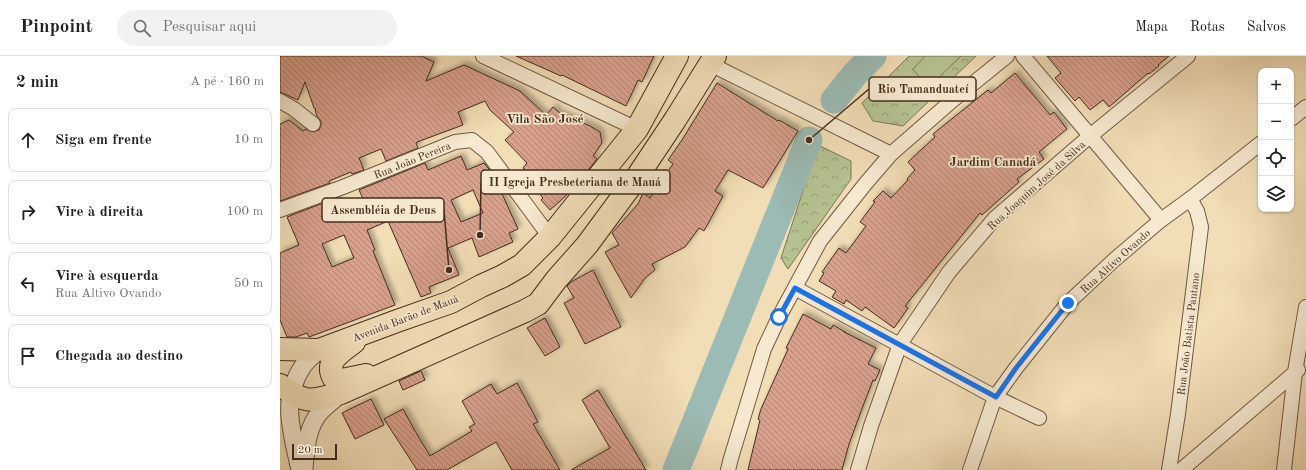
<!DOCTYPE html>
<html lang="pt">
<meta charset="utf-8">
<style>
:root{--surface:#fff;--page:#f2f2f2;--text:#222;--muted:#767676;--line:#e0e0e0}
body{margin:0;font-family:"Old Standard TT",serif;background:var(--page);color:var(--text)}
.controls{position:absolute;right:12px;top:12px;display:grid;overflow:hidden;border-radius:8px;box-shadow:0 1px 3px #0004}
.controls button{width:36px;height:36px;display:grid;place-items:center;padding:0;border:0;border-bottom:1px solid var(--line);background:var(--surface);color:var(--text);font:20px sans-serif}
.scale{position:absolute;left:12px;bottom:10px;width:45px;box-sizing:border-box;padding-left:4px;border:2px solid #452c1d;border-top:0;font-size:11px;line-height:14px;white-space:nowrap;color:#452c1d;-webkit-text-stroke:3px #f6e9d0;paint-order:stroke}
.stop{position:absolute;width:12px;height:12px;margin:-9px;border:3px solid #1a73e8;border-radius:50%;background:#fff}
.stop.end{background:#1a73e8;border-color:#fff;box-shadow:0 1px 4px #0008}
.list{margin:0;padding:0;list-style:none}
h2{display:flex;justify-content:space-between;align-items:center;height:52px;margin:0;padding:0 16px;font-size:17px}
h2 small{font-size:13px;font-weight:400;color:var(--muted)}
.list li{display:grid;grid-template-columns:26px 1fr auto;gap:12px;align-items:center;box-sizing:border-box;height:64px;margin:0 8px 8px;padding:0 8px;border:1px solid var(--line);border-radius:8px}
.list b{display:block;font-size:15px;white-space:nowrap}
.list p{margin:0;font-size:13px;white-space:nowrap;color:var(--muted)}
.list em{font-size:13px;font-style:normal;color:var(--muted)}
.icon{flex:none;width:22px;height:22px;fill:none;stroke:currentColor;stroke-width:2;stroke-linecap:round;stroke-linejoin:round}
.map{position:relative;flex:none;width:1026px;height:414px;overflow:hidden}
header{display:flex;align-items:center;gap:24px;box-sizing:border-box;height:56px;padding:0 20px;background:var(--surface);border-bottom:1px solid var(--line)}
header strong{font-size:19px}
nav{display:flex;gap:22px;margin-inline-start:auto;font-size:14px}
.search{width:280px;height:36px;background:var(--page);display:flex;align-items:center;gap:10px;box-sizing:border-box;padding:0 14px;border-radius:22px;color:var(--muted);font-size:15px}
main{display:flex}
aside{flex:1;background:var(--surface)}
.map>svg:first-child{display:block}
</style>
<header>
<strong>Pinpoint</strong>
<div class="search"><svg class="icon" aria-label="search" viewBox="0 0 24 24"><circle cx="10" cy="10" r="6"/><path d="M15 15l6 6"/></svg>Pesquisar aqui</div>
<nav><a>Mapa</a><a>Rotas</a><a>Salvos</a></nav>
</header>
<main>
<aside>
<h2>2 min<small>A pé · 160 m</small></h2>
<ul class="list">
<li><svg class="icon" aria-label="ahead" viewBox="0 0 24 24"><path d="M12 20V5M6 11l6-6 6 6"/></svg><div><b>Siga em frente</b></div><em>10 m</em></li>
<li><svg class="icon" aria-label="right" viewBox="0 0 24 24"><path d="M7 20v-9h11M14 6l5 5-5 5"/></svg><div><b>Vire à direita</b></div><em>100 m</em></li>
<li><svg class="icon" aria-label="left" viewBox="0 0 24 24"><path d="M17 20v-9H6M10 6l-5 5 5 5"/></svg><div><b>Vire à esquerda</b><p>Rua Altivo Ovando</p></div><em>50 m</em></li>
<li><svg class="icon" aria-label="arrive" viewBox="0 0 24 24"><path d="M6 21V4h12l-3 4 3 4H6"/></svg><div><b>Chegada ao destino</b></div></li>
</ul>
</aside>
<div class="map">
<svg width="1026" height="414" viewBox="0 0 1026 414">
<defs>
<pattern id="forest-crowns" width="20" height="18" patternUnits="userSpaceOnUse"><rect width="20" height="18" fill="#b6c291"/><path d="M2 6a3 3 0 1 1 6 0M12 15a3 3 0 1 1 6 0" fill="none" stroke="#969e76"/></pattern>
<pattern id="building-back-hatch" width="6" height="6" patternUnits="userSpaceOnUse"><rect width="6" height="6" fill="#d9a08b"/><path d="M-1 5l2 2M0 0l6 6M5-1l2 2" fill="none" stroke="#b28371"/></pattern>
<filter id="shadow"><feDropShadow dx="3.5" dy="-3.5" stdDeviation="2" flood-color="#0004"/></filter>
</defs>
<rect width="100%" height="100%" fill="#f1ddb6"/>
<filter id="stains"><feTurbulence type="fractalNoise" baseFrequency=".005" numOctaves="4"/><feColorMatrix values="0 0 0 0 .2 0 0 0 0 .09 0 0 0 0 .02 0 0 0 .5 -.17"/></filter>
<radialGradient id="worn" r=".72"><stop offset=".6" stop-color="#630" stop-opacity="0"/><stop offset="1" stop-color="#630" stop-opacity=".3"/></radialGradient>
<g fill="url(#forest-crowns)" stroke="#7e7757">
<path d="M629 0H696L623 70 593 65 582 47Z"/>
<path d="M538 89 571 105V123L508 213 501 202Z"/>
</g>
<path fill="#b6c291" stroke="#7e7757" d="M645 0H681L648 32 633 13Z"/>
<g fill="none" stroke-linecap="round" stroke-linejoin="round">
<g stroke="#9bbbb4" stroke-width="27">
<path d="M554 44 576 17 593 0"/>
<path d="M396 414 529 84"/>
</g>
</g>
<g fill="url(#building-back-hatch)" stroke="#452c1d" fill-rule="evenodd" filter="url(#shadow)">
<path d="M0 0H141L154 6 146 25 184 9 240 35 266 59 273 51 280 57 310 70 320 76 322 87 313 100 317 103 290 136 270 154 261 144 263 142 256 134 260 131 243 112 247 107 225 84 234 76 210 54 205 45 178 56 183 69 137 86 136 87 138 92 106 105 101 93 79 102 84 114 72 118 71 116 49 125 50 127 0 145V68L9 64 23 75 26 73 32 76 39 74 41 69V65L37 60 35 54 36 53 34 52 25 26 18 44 0 36Z"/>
<path d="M236 0H374L362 26 358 24 346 50 282 19 281 20Z"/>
<path d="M767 0H889L878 9 879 10 869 18 868 17 829 51 823 44 810 54 799 41 795 45 775 22 781 17Z"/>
<path d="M735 17 770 59 774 56 787 73 759 96 764 103 737 123 739 126 702 159 700 157 625 250 628 252 614 272 585 251 582 255 566 244 564 248 552 241 556 235 539 225 544 217 542 216 559 192 566 197 586 170 580 166 595 146 593 145 603 135 611 142 628 124 627 123 635 114 628 106 655 81 653 78 708 34 711 37Z"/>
<path d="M437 27 498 65 499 64 518 75 483 132 448 114 435 135 443 140 424 175 419 172 405 191 372 208 375 214 365 222 351 242 325 196 339 189 332 177 358 148 363 137 370 142 393 108 388 104 402 84Z"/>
<path d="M181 100 187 114 204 107 213 118 238 173 229 177 233 186 199 201 192 182 168 192 179 219 149 231 151 237 141 241 108 165 87 174 95 194 93 195 115 249 29 281 27 277 16 281H7L0 264V197L19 189 7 161 56 142 62 157 85 147 79 134 145 107 148 114ZM193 134 203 157 181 166 171 144ZM64 179 74 202 52 211 42 188Z"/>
<path d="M313 214 341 271 305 288 284 247 294 242 287 230 291 226Z"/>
<path d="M523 258 551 273 553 269 565 276H564L596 292 588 308 600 314 595 325 593 324 583 350 569 388 562 414H468L480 364 478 363 481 353 508 293 506 292Z"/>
<path d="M265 262 280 291 265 300 247 272Z"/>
<path d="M141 315 145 324 123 334 119 325Z"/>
<path d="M237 327 258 366 253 368 280 414H232L216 386 167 414H137L104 363 123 353 135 375 150 400 192 375 189 371 195 368 182 345 211 328 217 338Z"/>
<path d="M318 334 366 414H291L330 392 302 344Z"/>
<path d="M91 343 104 369 75 383 62 357Z"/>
</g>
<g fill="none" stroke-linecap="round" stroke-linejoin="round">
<defs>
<g id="minor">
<path d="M203 0 357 73"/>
<path d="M743 0 881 164"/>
<path d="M430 8 611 98"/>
<path d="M0 45 14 53 33 68"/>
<path d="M1011 63 1026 51"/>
<path d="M0 154 63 131 175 86 192 84 207 96 270 181"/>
<path d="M515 232 715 341 759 362"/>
<path d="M448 414 451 402 484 293 499 261 540 185 586 127 611 98 674 43 727 0"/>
<path d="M578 414 591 370 620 288 669 216 715 162 810 80 908 0"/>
<path d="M690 414 715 341 736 312 788 247 834 204 881 164 910 143 981 87"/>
<path d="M889 414 898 358 921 171 917 155 910 143"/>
<path d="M901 414 1018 314"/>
<path d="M1004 414 1015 316 1026 251"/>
</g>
<g id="tertiary">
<path d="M24 412C26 392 27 370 41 355 47 349 54 344 60 338"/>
<path d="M20 414C12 376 0 344 23 310 27 304 34 299 39 294"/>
</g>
<g id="primary">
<path d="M74 286C62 296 45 304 53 321L62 324 86 319"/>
<path d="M0 293 39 294 117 265 171 246 201 230 223 220 242 209 270 181 357 73 397 0"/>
<path d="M0 329C27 349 31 345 61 337L245 255 258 248 276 224 307 189 355 124 395 64 435 0"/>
</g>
</defs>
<use href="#minor" stroke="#705843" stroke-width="16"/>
<use href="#tertiary" stroke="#705843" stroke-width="19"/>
<use href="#primary" stroke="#452c1d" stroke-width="24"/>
<use href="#minor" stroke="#f6e9d0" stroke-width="14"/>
<use href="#tertiary" stroke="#f6e9d0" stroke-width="17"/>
<use href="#primary" stroke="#f1ddb6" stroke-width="22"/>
</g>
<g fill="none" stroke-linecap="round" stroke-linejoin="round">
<path stroke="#1a73e8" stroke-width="5" d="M499 261 515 232 716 341 736 312 788 247"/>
</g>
<g text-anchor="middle" stroke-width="3.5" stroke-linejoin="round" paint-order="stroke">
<g font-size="11" fill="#452c1d" stroke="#f6e9d0">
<text transform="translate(132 104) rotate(-22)" y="4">Rua João Pereira</text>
<text transform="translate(756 129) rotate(-42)" y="4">Rua Joaquim José da Silva</text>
<text transform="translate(835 205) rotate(-42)" y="4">Rua Altivo Ovando</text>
<text transform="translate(125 262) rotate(-21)" y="4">Avenida Barão de Mauá</text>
<text transform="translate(908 278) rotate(-83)" y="4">Rua João Batista Pantano</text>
</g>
<g font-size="13" font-weight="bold" fill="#452c1d" stroke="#f6e9d0">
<text x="265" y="67">Vila São José</text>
<text x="713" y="110">Jardim Canadá</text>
</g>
</g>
<path fill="none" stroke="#452c1d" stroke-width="1.5" d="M529 84L589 33M200 179L201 126M169 214L164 154"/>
<g fill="#452c1d" stroke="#f6e9d0" stroke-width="1.5">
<circle cx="529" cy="84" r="4"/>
<circle cx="200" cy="179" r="4"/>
<circle cx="169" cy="214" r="4"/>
</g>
<g fill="#f6e9d0" stroke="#452c1d" stroke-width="1.5">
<rect x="589" y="21" width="107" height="24" rx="4"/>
<rect x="201" y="114" width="189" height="24" rx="4"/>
<rect x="42" y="142" width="122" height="24" rx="4"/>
</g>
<g font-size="12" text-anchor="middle" font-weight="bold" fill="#452c1d">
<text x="643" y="37">Rio Tamanduateí</text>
<text x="295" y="130">II Igreja Presbeteriana de Mauá</text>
<text x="103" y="158">Assembléia de Deus</text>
</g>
<rect width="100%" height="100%" filter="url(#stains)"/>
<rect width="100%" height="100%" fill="url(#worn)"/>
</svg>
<div class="controls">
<button>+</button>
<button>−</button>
<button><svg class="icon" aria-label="locate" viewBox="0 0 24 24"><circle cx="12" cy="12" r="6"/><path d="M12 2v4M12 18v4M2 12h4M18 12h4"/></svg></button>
<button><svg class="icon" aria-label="layers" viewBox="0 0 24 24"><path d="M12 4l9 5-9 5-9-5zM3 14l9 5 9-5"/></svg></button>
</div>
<div class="scale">20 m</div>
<div class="stop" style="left:499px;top:261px"></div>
<div class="stop end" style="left:788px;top:247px"></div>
</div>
</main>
